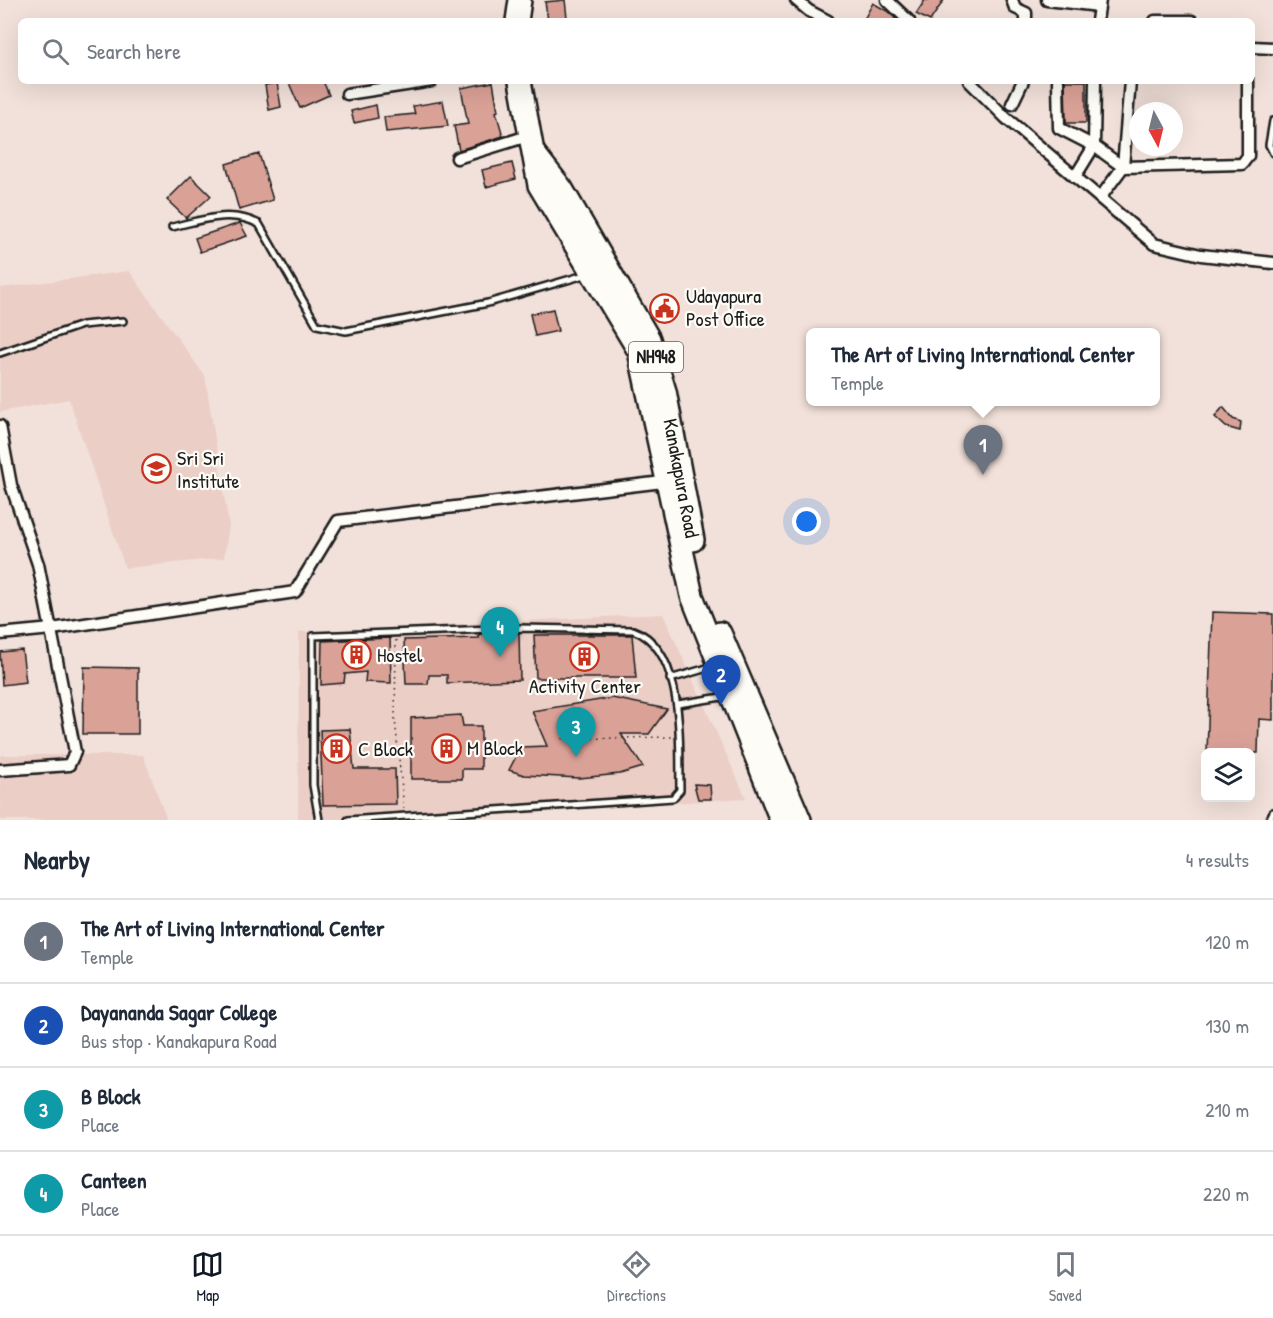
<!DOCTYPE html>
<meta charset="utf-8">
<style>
:root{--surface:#fff;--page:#f6f6f7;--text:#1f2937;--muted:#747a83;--line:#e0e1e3;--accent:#111827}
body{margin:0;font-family:"Patrick Hand",sans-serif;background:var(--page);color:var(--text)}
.controls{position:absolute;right:18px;bottom:18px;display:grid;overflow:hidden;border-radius:9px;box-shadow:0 6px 24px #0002}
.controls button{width:54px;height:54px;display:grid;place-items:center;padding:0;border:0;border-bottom:2px solid var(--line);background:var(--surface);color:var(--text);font:30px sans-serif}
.compass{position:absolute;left:1129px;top:102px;width:54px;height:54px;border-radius:50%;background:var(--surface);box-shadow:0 6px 24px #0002;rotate:173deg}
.you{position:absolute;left:807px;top:522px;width:21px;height:21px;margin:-15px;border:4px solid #fff;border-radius:50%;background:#1a73e8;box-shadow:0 0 0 9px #1a73e833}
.badge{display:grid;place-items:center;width:39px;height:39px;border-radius:50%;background:var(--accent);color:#fff;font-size:20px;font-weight:700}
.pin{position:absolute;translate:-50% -50px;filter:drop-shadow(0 2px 3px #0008)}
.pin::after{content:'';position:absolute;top:32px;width:21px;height:18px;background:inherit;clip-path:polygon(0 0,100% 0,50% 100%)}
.popup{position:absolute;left:806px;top:328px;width:354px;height:78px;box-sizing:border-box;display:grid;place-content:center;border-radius:9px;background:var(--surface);filter:drop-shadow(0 2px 4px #0005);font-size:20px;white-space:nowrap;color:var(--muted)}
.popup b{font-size:22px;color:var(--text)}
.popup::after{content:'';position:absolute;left:50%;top:100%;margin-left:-12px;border:12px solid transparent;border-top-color:var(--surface)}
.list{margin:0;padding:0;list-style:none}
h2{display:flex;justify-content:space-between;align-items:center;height:78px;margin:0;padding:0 24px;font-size:26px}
h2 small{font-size:20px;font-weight:400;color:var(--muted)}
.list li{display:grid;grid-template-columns:39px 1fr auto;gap:18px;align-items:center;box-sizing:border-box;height:84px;padding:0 24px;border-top:2px solid var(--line)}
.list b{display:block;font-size:22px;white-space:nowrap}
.list p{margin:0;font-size:20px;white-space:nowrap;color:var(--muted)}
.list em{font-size:20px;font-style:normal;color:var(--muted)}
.icon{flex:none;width:33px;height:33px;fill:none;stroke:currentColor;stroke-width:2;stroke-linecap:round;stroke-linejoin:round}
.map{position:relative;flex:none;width:1273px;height:820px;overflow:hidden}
.search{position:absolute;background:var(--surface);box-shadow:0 6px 24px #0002;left:18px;right:18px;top:18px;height:66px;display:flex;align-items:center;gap:15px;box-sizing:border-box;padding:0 21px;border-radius:9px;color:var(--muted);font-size:22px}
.sheet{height:414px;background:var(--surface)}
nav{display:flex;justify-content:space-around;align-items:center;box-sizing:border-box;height:84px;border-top:2px solid var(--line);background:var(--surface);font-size:16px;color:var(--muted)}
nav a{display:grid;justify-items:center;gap:3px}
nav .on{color:var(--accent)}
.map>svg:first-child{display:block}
</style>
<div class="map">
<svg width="1273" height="820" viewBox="0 0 1273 820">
<rect width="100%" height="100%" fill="#f2e1da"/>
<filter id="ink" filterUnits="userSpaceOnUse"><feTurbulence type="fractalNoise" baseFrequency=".0167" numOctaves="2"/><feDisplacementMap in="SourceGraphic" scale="12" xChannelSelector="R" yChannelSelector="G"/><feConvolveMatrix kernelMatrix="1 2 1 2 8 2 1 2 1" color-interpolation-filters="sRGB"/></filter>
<g filter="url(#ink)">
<g fill="#ebcec6">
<path d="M129 271 205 376 229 526 224 558 125 568 69 399 0 412V288Z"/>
<path d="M663 614 746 798 421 820H298L299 632Z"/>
<path d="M0 755H143L167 820H0Z"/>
</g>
<g fill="#daa197" stroke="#1c1c1c" stroke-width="1.5">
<path d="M565 0 567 18 548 20 545 2Z"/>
<path d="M925 0H944L930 21 916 14Z"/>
<path d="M873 3 887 11 895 18 894 21H863Z"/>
<path d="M294 81H323L329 95 300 108 289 83Z"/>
<path d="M1065 81H1086V123H1066Z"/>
<path d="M493 82 498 111 496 112 503 136 459 150 454 126 468 124 461 88Z"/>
<path d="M277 83 281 107 269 110 265 85Z"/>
<path d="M443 101 448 126 386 132 384 117 415 114 413 106Z"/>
<path d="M376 105 378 118 354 123 351 111Z"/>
<path d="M259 154 273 200 239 210 226 164Z"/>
<path d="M512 163 516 179 486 187 482 170Z"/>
<path d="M191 176 211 196 186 218 167 200Z"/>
<path d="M240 223 247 236 200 252 195 238Z"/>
<path d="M553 309 558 331 535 336 530 314Z"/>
<path d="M1223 407 1233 419 1241 422 1240 431 1226 427 1215 417Z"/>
<path d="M1212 612 1273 614V720L1259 719 1258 753H1207Z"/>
<path d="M519 633 520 680 447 683V675H429L428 684H406L404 640 479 638V634Z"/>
<path d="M534 635H632L636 678H536Z"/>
<path d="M390 638 391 683 365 682 366 672 345 674 344 683 321 685 322 641Z"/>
<path d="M22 650 26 682 2 685 0 652Z"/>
<path d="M84 667 138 668V734H83Z"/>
<path d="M612 698 667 709 649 734H621L643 767 620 774 579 778 524 775 509 770 521 747 547 746 532 711Z"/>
<path d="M461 715 463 726H481V769H462V779H411V718Z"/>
<path d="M350 729 354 769H395L396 804 323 805 320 730Z"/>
<path d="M694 784 710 785 711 799H698Z"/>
</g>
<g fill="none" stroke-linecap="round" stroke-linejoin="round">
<defs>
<g id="lane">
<path d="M1273 121 1269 145 1273 153"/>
<path d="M172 227C202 220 230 209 259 224L317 325 346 331 488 303 588 274"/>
<path d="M0 353 82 325 123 321"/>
<path d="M670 679 714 666"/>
<path d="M678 704 728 696"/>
<path d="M319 820 313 785V636L519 628 633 630C686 649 679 745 680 790L673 798 348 820"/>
<path d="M1269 820 1273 812"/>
</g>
<g id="street">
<path d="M796 0 809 11 828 21"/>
<path d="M887 0 909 21"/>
<path d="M1012 0 1015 8 1026 13V21"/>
<path d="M1047 0 1099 6"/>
<path d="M1097 21 1100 0"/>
<path d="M1155 21H1192"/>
<path d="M1252 47 1273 48"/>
<path d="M969 81 1006 118 1154 244 1201 255 1273 263"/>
<path d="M1058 81 1059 128 1094 146 1123 167 1242 164 1248 156V81"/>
<path d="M347 94 432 81"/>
<path d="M1012 104 1023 81"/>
<path d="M457 158 528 136"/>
<path d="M1075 177 1094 146 1095 81"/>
<path d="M1100 198 1123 167 1130 81"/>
<path d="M0 426 11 485 38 564 75 752 69 765 0 770"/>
<path d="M0 634 52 629 295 592 338 521 671 481"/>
</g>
<g id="highway">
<path d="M517 21 520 0"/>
<path d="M520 81 539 185 639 351 692 596 781 820"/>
<path id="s1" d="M534 153 562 189 649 339 665 391 693 540"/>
<path d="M720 633 800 820"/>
</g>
</defs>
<use href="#lane" stroke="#1c1c1c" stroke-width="10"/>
<use href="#street" stroke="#1c1c1c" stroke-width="15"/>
<use href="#highway" stroke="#1c1c1c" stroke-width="26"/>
<g stroke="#1c1c1c" stroke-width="1.5" stroke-dasharray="1.5 4.5" stroke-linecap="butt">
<path d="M396 640 395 719 404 809"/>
<path d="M562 739 672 737"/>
</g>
<use href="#lane" stroke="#fdfcf7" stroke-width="5"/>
<use href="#street" stroke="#fdfcf7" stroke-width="10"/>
<use href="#highway" stroke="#fdfcf7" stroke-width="21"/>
</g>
</g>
<defs>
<symbol id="civic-ring" viewBox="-11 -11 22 22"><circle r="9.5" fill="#fdfcf7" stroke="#c8321e" stroke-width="1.5"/><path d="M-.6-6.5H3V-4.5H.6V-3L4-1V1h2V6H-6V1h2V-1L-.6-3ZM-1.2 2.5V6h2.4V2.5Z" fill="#c8321e"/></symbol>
<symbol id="university-ring" viewBox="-11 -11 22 22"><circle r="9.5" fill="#fdfcf7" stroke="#c8321e" stroke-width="1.5"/><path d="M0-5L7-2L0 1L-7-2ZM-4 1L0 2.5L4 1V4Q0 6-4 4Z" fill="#c8321e"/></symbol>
<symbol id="building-ring" viewBox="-11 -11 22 22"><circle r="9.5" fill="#fdfcf7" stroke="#c8321e" stroke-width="1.5"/><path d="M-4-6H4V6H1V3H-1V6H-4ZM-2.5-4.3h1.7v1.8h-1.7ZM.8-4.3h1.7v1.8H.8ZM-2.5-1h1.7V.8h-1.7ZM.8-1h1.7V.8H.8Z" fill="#c8321e"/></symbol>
</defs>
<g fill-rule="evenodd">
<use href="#civic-ring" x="648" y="292" width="33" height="33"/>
<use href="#university-ring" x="140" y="452" width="33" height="33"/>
<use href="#building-ring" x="340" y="638" width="33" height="33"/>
<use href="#building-ring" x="568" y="640" width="33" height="33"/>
<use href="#building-ring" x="430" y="732" width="33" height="33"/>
<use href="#building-ring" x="320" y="732" width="33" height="33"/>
</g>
<g text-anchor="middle" stroke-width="4.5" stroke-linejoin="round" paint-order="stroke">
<rect fill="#fdfcf7" stroke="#605f5e" stroke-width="1.5" x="629" y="342" width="54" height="30" rx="4.5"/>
<g font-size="18" font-weight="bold" fill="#1c1c1c">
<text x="656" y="363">NH948</text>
</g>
<g font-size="20" fill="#1c1c1c" stroke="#fdfcf7" text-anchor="start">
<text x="686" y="303">Udayapura<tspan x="686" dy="23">Post Office</tspan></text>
<text x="177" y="465">Sri Sri<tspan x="177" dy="23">Institute</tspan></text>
<text x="377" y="662">Hostel</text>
<text x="585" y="693" text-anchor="middle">Activity Center</text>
<text x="467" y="755">M Block</text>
<text x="358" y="756">C Block</text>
</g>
<g font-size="20" fill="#1c1c1c" stroke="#fdfcf7">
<text dy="7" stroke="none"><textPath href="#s1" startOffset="362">Kanakapura Road</textPath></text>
</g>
</g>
</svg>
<div class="controls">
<button><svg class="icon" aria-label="layers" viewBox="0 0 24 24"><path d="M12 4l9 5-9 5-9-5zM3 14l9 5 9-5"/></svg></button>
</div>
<svg class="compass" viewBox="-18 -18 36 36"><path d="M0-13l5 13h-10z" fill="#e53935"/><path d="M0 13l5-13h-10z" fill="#747a83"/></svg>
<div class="you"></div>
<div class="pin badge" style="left:983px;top:475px;background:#6b7280">1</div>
<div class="popup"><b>The Art of Living International Center</b>Temple</div>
<div class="pin badge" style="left:721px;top:705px;background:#1a4fb4">2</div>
<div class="pin badge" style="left:576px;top:757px;background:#0f9aa8">3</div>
<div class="pin badge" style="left:500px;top:657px;background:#0f9aa8">4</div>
<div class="search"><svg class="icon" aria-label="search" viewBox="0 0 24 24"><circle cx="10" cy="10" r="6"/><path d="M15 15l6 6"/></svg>Search here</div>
</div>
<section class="sheet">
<h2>Nearby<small>4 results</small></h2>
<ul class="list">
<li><span class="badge" style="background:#6b7280">1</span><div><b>The Art of Living International Center</b><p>Temple</p></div><em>120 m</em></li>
<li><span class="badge" style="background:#1a4fb4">2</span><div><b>Dayananda Sagar College</b><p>Bus stop · Kanakapura Road</p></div><em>130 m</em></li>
<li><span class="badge" style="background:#0f9aa8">3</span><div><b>B Block</b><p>Place</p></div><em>210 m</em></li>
<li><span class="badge" style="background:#0f9aa8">4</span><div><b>Canteen</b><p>Place</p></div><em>220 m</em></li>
</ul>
</section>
<nav>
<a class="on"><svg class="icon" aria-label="map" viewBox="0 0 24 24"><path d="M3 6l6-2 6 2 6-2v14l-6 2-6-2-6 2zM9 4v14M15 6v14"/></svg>Map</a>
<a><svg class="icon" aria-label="directions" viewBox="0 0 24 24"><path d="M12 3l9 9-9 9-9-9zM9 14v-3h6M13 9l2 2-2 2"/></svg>Directions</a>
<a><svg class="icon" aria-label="saved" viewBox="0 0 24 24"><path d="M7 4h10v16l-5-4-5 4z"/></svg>Saved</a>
</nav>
